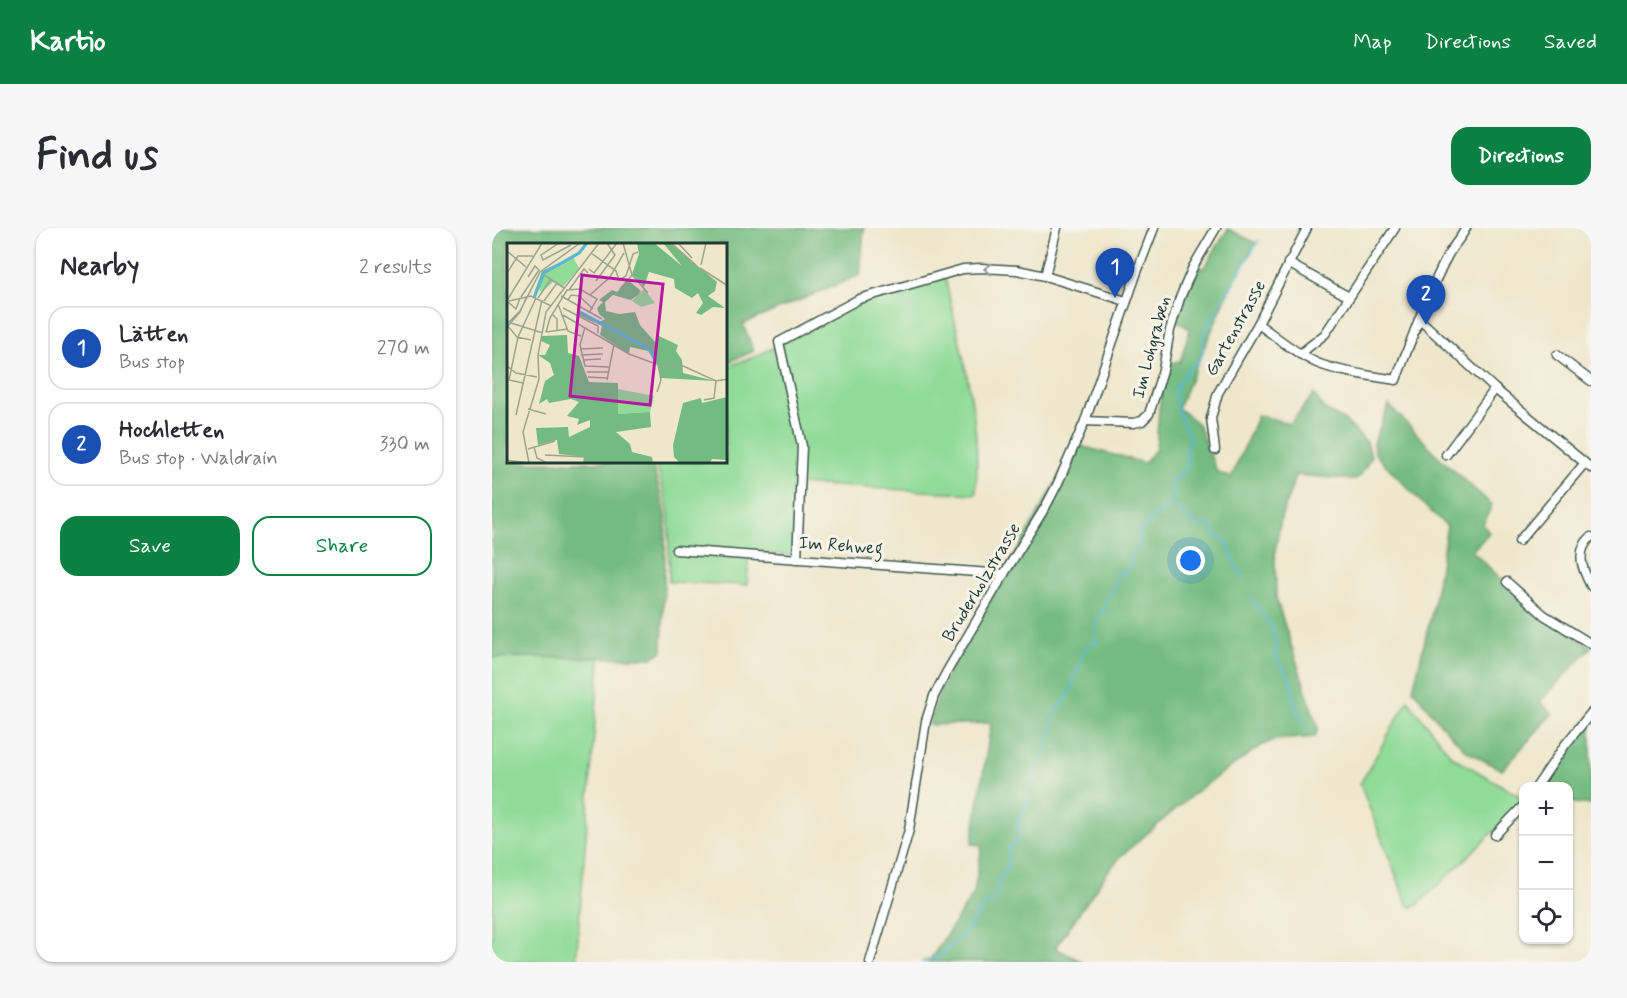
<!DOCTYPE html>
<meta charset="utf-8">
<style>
:root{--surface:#fff;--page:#f7f7f7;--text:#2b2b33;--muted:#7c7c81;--line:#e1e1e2;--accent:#0b8043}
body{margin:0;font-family:Mynerve,sans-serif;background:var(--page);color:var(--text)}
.controls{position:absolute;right:18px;bottom:18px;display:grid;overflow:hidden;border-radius:12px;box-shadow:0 2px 4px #0004}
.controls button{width:54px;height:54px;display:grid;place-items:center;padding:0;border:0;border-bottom:2px solid var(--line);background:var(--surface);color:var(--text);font:30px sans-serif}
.you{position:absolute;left:699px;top:333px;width:21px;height:21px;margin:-15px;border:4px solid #fff;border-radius:50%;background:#1a73e8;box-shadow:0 0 0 9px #1a73e833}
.badge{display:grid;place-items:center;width:39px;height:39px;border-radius:50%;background:var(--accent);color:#fff;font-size:20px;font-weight:700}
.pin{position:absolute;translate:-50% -50px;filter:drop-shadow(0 2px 3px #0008)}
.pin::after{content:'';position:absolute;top:32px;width:21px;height:18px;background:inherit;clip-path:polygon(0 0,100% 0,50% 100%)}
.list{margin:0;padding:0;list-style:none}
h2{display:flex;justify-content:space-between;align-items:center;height:78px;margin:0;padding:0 24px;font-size:26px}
h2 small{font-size:20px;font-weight:400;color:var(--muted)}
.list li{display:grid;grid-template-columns:39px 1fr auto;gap:18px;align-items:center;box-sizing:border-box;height:84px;margin:0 12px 12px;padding:0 12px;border:2px solid var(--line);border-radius:18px}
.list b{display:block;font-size:22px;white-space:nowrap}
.list p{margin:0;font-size:20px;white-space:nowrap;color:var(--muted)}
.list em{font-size:20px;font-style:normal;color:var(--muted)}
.actions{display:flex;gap:12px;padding:18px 24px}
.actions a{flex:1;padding:14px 0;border:2px solid var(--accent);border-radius:18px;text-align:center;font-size:21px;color:var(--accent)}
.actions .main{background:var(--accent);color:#fff}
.icon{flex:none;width:33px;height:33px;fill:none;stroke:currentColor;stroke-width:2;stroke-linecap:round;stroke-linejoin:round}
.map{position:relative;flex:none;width:1099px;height:734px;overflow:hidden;border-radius:18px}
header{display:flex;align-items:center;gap:36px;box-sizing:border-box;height:84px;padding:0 30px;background:var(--accent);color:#fff}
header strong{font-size:28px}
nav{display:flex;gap:33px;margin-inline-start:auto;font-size:21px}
.intro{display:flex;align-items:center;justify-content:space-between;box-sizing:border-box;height:144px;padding:0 36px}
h1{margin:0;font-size:42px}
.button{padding:15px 27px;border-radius:18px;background:var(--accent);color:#fff;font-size:21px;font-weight:700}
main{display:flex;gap:36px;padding:0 36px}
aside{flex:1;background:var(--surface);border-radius:18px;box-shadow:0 2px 4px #0004}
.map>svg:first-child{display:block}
</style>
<header>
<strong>Kartio</strong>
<nav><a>Map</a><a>Directions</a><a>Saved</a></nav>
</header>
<div class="intro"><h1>Find us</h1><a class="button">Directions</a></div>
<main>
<aside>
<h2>Nearby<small>2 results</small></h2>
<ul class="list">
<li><span class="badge" style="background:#1a4fb4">1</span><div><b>Lätten</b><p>Bus stop</p></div><em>270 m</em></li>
<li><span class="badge" style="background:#1a4fb4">2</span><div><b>Hochletten</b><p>Bus stop · Waldrain</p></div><em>330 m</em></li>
</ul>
<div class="actions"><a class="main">Save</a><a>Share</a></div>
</aside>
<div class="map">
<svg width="1099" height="734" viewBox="0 0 1099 734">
<rect width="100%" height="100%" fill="#f7f3e8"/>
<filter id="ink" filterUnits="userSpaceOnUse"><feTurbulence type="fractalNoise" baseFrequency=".0167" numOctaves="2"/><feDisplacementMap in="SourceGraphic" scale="12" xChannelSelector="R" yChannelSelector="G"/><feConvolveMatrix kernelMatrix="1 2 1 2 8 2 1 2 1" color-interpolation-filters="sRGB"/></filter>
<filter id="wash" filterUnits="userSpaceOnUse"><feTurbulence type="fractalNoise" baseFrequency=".008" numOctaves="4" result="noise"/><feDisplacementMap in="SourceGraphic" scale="24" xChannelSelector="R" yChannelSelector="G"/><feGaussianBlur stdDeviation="1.35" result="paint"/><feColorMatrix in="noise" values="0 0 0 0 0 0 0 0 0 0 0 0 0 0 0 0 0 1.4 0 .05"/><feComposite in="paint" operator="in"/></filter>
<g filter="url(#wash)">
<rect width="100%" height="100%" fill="#efe7cc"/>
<g fill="#8fdb97" stroke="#578c66" stroke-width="1.5">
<path d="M453 49C464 101 480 157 484 210 485 228 485 247 484 266L307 256 304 327 257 325 255 357 177 354V285L164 234H234V139L265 128 367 74Z"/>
<path d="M24 429 108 430 84 734H0V430Z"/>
<path d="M916 472 959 528 1031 570V574L991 614 924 678 919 679 915 675 868 556Z"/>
</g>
<g fill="#73bb80" stroke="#497c5a" stroke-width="1.5">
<path d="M0 0H372L368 47 251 96 262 123 234 135V16H16V234H160L174 287 170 423 160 430 24 429 0 430Z"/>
<path d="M736 1 764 15 737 63 686 180 706 196 725 244 739 250 766 187 798 196 822 166 833 182 853 193 875 214 879 229 869 247 863 252 804 247 789 290 783 324 784 370 826 500 823 509 783 512 770 517 705 563 630 627 614 646 563 720 591 734H430L438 732 482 665 490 617 480 616 499 495 437 497 450 456 585 217 652 235 664 221 667 180 676 135 688 134 698 101 682 91 701 39 712 40Z"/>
<path d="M897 177 948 230 1000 277 991 296 997 305 980 323 1040 380 1099 419 1048 474 1060 486 1010 542 974 523 946 493 921 461 940 384 955 298 935 280 883 226 881 216Z"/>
<path d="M1099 490V577L1077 574 1076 558H1049L1087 504Z"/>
</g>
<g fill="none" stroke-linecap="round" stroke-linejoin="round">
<g stroke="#59b8d7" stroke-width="2">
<path d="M677 277 698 291 701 295 704 297 709 295 718 298 725 309 734 312 742 334 752 350"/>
<path d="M758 369 779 397 785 419 784 429 799 452 803 478 815 501"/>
<path d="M430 734 444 731 474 704 482 691 484 690 490 679 502 671 505 666 507 653 517 635 516 619 524 615 527 607C521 588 537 581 537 563L561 500 562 486 573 473 581 457V449L590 434V425L594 420 605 414C605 410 604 407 604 404 601 395 607 386 613 380L614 370C622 364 625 356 625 346L633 345C639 339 640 334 639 325L647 319C648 314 646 308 649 303 652 296 659 294 662 287L672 284 677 277 682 267 680 253C686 247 698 243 696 232 696 228 694 225 694 221L697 216 698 211 685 181 683 162 686 155 690 152 695 142 708 131 711 124 713 105 718 94 767 12"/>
</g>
</g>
</g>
<g filter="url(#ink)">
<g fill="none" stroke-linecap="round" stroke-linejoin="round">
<defs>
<g id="minor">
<path d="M796 35 857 69"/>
<path d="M553 48 565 0"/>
<path d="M927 91 1003 161 1099 240"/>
<path d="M766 96C785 109 804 126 825 135 846 144 880 148 904 152 920 110 935 67 956 27 961 18 969 10 974 0"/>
<path d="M808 126 833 106 903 0"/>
<path d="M1065 127 1099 153"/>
<path d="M593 193 642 195 650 193 657 186 671 142 678 102 688 70 701 39 724 0"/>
<path d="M723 222 719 190 726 165 766 96 815 0"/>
<path d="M954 227 1003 161"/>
<path d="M1099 309C1083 323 1090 341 1099 358"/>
<path d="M1027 313 1092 236"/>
<path d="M184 322 512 346"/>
<path d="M305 331 310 218 287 114 367 71 471 41 489 40 525 42 553 48 634 73"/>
<path d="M1015 354 1052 387 1099 416"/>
<path d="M1045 558 1073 517 1099 485"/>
<path d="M1003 607 1032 577"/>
<path d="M378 734 417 602 434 493 442 468 454 445 512 346 554 278 566 255 593 193 645 44 662 0"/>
</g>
</defs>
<use href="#minor" stroke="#3e564b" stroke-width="11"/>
<use href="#minor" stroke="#fff" stroke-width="8"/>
</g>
<defs><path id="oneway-chevron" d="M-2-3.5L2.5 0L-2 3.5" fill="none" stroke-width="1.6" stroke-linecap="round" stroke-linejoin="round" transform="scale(1.5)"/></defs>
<use stroke="#8f9e9a" href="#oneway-chevron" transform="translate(496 41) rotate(-179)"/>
</g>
<g text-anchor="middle" stroke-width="6" stroke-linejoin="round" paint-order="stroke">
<g font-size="18" fill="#1f3d34" stroke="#f7f3e8">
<text transform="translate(743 100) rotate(-61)" y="6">Gartenstrasse</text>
<text transform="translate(659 119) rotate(-75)" y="6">Im Lohgraben</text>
<text transform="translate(349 317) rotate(4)" y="6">Im Rehweg</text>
<text transform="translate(489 354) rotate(-59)" y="6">Bruderholzstrasse</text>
</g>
</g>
<g transform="translate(15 15)">
<rect width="220" height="220" fill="#efe7cc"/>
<path d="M66 14 72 25 56 44 47 38 35 49 31 46 36 32ZM137 46 148 60 134 64 125 58ZM111 146 147 153 143 169 111 171Z" fill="#8fdb97"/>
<path d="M81 0 74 10 36 32 26 53 35 28 68 12ZM130 0H147L175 23 156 0H163L210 39 208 48 201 53 218 65 206 64 194 72 189 70 196 60 191 50 185 55 168 45 167 36 142 29 137 44 125 31 132 11ZM121 37 134 48 131 52 124 57 106 52 98 59 99 68 112 71 128 69 133 82 148 99 152 93 171 102 169 108 175 117 176 130 208 138 154 135 148 114 141 108 123 104 122 111 93 92 95 83 71 72 73 69 90 80 98 76 92 71 90 65 96 59 92 57 105 47 110 49ZM60 92 61 110 72 113 82 139 111 140V171L143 169 144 184 109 189 123 201 125 209 145 214 146 220H76L77 214 52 211 50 197 31 202 29 185 61 184 62 194 83 184V177L70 182 72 176 60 173 72 159 64 156 42 160 40 156 32 161 38 138 47 132 43 120 31 112H38L43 102 34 98 35 93ZM220 154V217L205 216 203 220H151L172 219 167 214 166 202 176 160 194 155 195 160Z" fill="#73bb80"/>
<path fill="none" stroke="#59b8d7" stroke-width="3" d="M27 55 37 30 72 10 80 0M73 69 142 106 150 120"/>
<path fill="none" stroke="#9ca38f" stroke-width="1.5" d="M52 0 34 12 36 17 64 2M116 0 125 32 141 50M164 0 190 23M171 0 185 15M0 8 19 24M84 10 109 28 112 37 119 33 126 11 131 9M194 22 199 0M193 25 221 43M82 26 87 30 110 0M0 30 11 13H26M37 32 57 45M89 38 108 12 100 0M113 46 125 32M62 47 77 26 81 30M83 52 103 34 117 10M54 53 95 76M14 54 32 27 28 23 21 34M31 55 44 36M1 56 35 0M61 57 64 52 72 53 86 66M2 58 24 53 44 63M37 58 50 40M1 59 9 66 13 55M51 61 61 88 74 93M56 65 91 83V90M45 71 50 76V87M56 72 122 111 149 121 174 122 209 138 221 136M4 80 36 90M0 81 13 68 33 29 73 0M0 82 10 94 24 97M1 83 13 69 20 53M78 84 73 102 78 123 102 124M39 89 43 75 60 47 73 46 90 56 82 70M39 89 61 86M73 106 96 105M74 112 96 111M76 117 94 116M0 123 9 130 30 134M80 129H101M81 134 100 135M100 137 107 101M16 140 2 137 11 94 29 55M150 149 154 137 151 121M197 157 207 155 209 138M21 166 39 171M9 172 35 57M27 204 30 215 40 220M21 206 48 198M38 212 78 214M0 217 20 220M22 220 16 189 32 136 31 112 39 69 92 0"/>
<path fill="#b5179e" fill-opacity="0.15" stroke="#b5179e" stroke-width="3" d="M75 32 156 41 143 162 63 153Z"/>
<rect width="220" height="220" fill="none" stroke="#1f3d34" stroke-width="3"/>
</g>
</svg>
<div class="controls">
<button>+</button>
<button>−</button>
<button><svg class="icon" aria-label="locate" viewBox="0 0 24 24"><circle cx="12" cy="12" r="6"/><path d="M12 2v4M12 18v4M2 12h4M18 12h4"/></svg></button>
</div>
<div class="you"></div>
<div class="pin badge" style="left:623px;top:70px;background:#1a4fb4">1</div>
<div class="pin badge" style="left:934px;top:97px;background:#1a4fb4">2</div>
</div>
</main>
